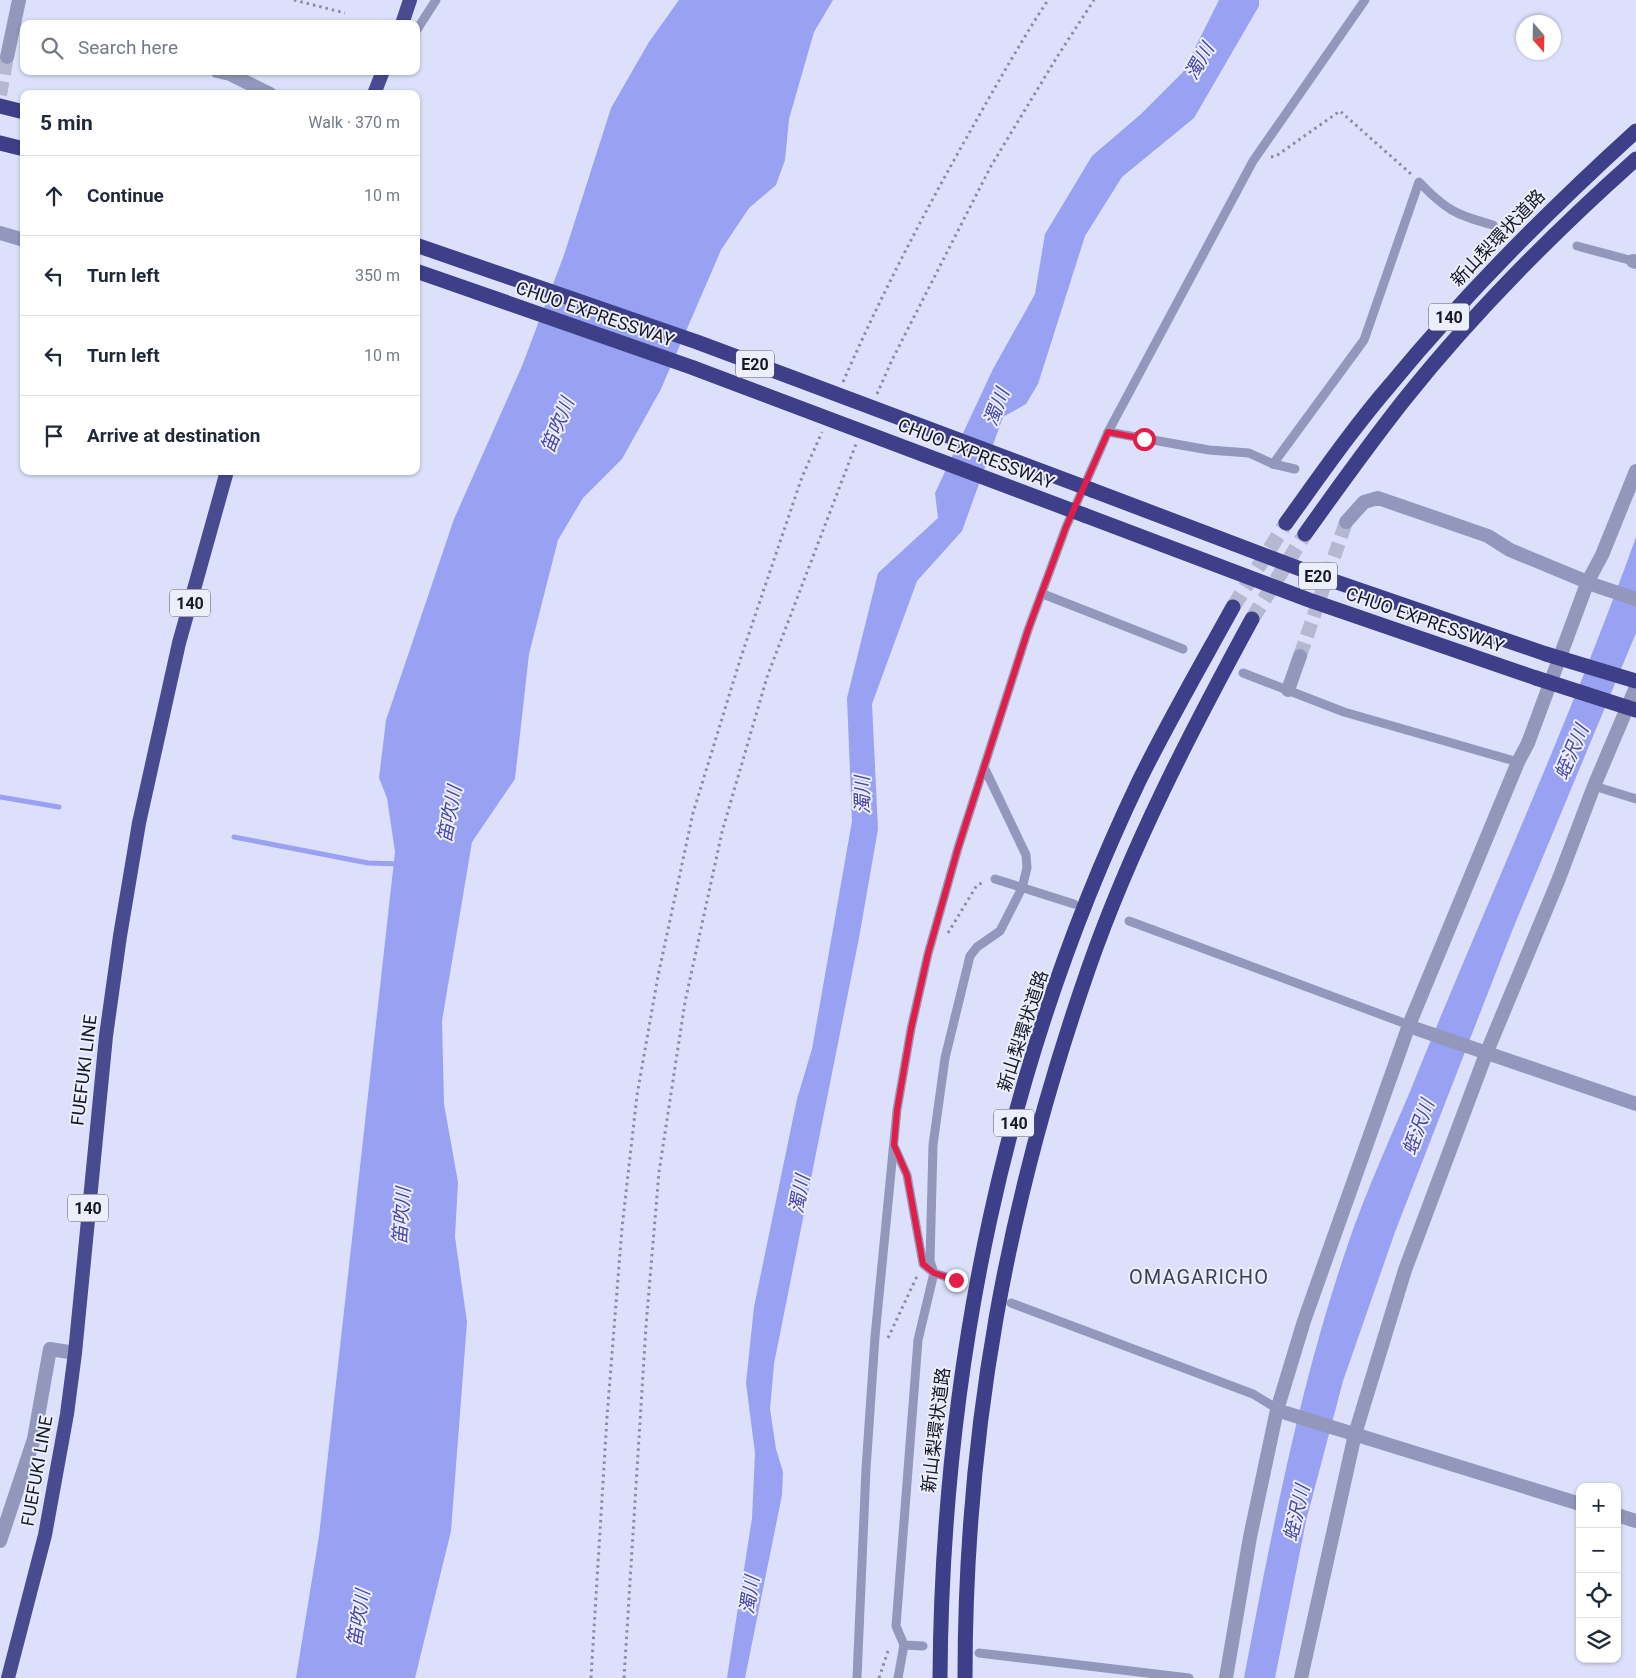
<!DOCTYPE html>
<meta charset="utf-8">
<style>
:root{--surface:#fff;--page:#f6f6f7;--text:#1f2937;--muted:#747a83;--line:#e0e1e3}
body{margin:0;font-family:Roboto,"Noto Sans JP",sans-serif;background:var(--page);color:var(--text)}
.controls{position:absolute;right:15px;bottom:15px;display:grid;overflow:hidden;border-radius:10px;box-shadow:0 1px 4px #0004}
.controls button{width:45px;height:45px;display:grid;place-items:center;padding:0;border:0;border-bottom:1px solid var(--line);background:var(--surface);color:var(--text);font:25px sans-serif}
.compass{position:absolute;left:1516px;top:15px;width:45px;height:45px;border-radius:50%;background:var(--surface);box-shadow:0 1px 4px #0004;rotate:160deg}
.stop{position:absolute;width:15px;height:15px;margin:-11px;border:4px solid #e11d48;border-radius:50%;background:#fff}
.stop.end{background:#e11d48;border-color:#fff;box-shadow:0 1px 5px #0008}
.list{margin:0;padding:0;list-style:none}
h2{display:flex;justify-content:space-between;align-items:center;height:65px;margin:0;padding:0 20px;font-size:21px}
h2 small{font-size:16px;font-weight:400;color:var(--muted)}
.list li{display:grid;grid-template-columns:32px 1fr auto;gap:15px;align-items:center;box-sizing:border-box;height:80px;padding:0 20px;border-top:1px solid var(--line)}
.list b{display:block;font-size:19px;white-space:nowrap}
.list em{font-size:16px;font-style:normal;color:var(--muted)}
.icon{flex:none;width:28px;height:28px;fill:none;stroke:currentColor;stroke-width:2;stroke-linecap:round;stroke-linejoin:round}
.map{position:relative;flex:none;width:1636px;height:1678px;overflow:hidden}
.search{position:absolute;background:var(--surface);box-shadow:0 1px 4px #0004;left:20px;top:20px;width:400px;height:55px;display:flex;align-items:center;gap:12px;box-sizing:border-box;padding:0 18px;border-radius:10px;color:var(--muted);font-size:19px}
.panel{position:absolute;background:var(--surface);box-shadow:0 1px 4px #0004;left:20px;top:90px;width:400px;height:385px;border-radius:10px}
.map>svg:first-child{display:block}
</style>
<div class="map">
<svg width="1636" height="1678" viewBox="0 0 1636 1678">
<rect width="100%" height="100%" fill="#dce0fb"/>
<g fill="#99a1f3">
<path d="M679 0H833L814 32 789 119 785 160 776 185 749 208 721 250 661 389 622 459 583 498 558 540 529 654 515 779 472 842 442 1021 444 1104 458 1182 455 1237 467 1322 451 1531 415 1678H296L319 1536 395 852 387 798 379 778 386 720 454 519 522 366 564 255 611 108 649 42Z"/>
<path d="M1219 0H1259V6L1194 118 1122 177 1085 236 1038 384 1026 404 1003 417 962 531 917 581 872 704 878 829 859 938 774 1364 770 1409 776 1449 783 1472 782 1495 745 1678H727L752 1518 755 1453 746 1383 754 1307 797 1099 812 1049 852 821 847 698 878 573 938 518 935 493 993 369 1035 294 1045 234 1092 156 1141 114 1183 72Z"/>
<path d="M1636 537V633L1512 931 1395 1232 1343 1381 1306 1521 1275 1678H1244C1272 1530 1300 1383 1349 1241 1367 1189 1390 1139 1411 1089 1485 905 1569 724 1636 537Z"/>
</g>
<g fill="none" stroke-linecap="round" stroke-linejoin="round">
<g stroke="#99a1f3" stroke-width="5">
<path d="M0 797 59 807"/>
<path d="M234 837 368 863 399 864"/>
</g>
<g stroke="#b4b8d0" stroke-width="14" stroke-dasharray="14 7" stroke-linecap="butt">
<path d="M0 95 7 57"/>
<path d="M1300 656 1346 522"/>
</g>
<g stroke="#b4b8d0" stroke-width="15" stroke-dasharray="15 8" stroke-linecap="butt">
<path d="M1233 607 1286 523"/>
<path d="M1252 619 1305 534"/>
</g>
<g stroke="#8a8da2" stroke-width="3" stroke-dasharray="2.5 4" stroke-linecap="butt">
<path d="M294 0 345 13"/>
<path d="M1271 157 1276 156 1340 111 1411 174"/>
<path d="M843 382C881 295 925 211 972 128 997 84 1021 41 1048 0"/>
<path d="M877 394 892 360 991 166 1057 57 1094 0"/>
<path d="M948 933 977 885 984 882"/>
<path d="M888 1338 918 1274"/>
<path d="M591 1678 607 1417 622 1228 637 1095 658 976 693 813 740 660 802 477 822 432"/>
<path d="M624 1678 646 1326 659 1172 685 1002 722 832 767 677 856 444"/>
<path d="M879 1678 889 1648"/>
</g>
<g stroke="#9297bb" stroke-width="9">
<path d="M416 31 436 0"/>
<path d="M1577 246 1633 261"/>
<path d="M1108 432 1209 450 1249 453 1273 464 1295 469"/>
<path d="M1273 464 1364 340 1419 182C1446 210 1456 215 1493 225"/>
<path d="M1043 594 1183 649"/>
<path d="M1243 673 1344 712 1518 762"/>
<path d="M1594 786 1636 799"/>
<path d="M995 879 1074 904"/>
<path d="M1129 921 1412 1026"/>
<path d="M895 1148 907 1175 923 1264 934 1273 956 1280"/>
<path d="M1011 1303 1253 1394 1281 1411"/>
<path d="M923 1646 904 1645 896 1626 918 1340 934 1273 930 1261 933 1145 945 1058 970 956 977 947 1000 931 1022 888 1027 868 1026 855 984 767"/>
<path d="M979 1653 1189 1678"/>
<path d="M857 1678 866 1469 875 1337 897 1110 911 1029 928 954 958 848 1028 630 1066 527 1108 432 1253 161 1365 0"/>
<path d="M898 1678 904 1645"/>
</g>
<g stroke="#9297bb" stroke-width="14">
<path d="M7 57 19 0"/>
<path d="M217 71 230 74 270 94"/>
<path d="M0 233 24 240"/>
<path d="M1633 261 1636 262"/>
<path d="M1346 522 1364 502 1378 498 1488 536 1510 550 1597 586 1636 599"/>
<path d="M1288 690 1300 656"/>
<path d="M1417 1029 1636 1104"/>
<path d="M1286 1413 1580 1504"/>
<path d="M1617 1515 1636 1521"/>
<path d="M0 1541 34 1439 50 1349 75 1353"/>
<path d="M1226 1678 1250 1537 1277 1410 1304 1321 1409 1025 1518 762 1528 743 1588 581 1602 555 1636 471"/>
</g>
<path stroke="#9297bb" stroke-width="14" d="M1301 1678 1355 1434 1405 1270 1486 1054 1558 881 1594 786 1636 687"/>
<g stroke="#484b8f" stroke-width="14">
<path d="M402 24 410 0"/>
<path d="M374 94 383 71"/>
<path d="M8 1678 45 1535 67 1414 75 1353 106 1036 120 936 139 823 179 643 227 471"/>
</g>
<g stroke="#3d3f88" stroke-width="15">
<path d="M0 106 24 112"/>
<path d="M0 143 24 149"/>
<path d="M1092 490 1319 576 1546 654"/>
<path d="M1084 515 1309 600 1536 678"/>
<path d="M1286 523C1320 476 1353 428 1391 384 1466 293 1549 210 1636 131"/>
<path d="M1305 534C1337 489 1370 443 1404 400 1474 312 1553 233 1636 159"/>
<path d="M940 1678C942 1369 1005 1061 1139 781 1168 722 1201 665 1233 607"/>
<path d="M965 1678C965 1429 1007 1202 1089 967 1131 847 1191 731 1252 619"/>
</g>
<g stroke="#3d3f88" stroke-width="15">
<path d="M416 245 697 342 1092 490"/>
<path d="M416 271 691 367 1084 515"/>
<path d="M1546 654 1636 681"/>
<path d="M1536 678 1636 710"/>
</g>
</g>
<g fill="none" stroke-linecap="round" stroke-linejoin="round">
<path stroke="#e11d48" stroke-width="6" d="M956 1280 934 1273 923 1264 907 1175 894 1145 897 1110 911 1029 928 954 958 848 1028 630 1066 527 1108 432 1144 439"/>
</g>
<g text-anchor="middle" stroke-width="4" stroke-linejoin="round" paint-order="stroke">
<g fill="#eceefc" stroke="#565864" stroke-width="1">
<rect x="1429" y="303.5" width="40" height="27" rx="4"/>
<rect x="736" y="350.5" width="38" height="27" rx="4"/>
<rect x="1299" y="562.5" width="38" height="27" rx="4"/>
<rect x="170" y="589.5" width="40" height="27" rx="4"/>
<rect x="994" y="1109.5" width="40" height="27" rx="4"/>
<rect x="68" y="1194.5" width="40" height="27" rx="4"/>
</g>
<g font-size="16" font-weight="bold" fill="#151723">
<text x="1449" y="323">140</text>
<text x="755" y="370">E20</text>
<text x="1318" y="582">E20</text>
<text x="190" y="609">140</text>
<text x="1014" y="1129">140</text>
<text x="88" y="1214">140</text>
</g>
<g font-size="18" fill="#151723" stroke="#eceefc">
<text transform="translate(1498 238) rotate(-46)" y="6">新山梨環状道路</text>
<text transform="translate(595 314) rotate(19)" y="6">CHUO EXPRESSWAY</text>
<text transform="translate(976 454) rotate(21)" y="6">CHUO EXPRESSWAY</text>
<text transform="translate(1425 620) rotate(19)" y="6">CHUO EXPRESSWAY</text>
<text transform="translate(1023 1031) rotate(-72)" y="6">新山梨環状道路</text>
<text transform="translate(84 1070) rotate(-83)" y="6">FUEFUKI LINE</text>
<text transform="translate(936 1430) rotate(-83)" y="6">新山梨環状道路</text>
<text transform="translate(37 1471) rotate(-80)" y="6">FUEFUKI LINE</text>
</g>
<g font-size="19" font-style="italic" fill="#4747a6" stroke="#eceefc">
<text transform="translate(1199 61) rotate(-60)" y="7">濁川</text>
<text transform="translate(996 407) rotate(-69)" y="7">濁川</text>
<text transform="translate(557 425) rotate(-68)" y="7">笛吹川</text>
<text transform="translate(1571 752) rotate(-67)" y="7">蛭沢川</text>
<text transform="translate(862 795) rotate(-91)" y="7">濁川</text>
<text transform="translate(449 814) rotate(-79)" y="7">笛吹川</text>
<text transform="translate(1418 1127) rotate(-70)" y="7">蛭沢川</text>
<text transform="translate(799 1194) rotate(-79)" y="7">濁川</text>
<text transform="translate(401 1216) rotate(-86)" y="7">笛吹川</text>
<text transform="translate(1296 1513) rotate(-77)" y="7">蛭沢川</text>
<text transform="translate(749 1595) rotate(-81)" y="7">濁川</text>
<text transform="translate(358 1618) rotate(-81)" y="7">笛吹川</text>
</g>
<g font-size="20" letter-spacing="1" fill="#3b3f5a" stroke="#eceefc">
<text x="1199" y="1284">OMAGARICHO</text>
</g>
</g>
</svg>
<div class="controls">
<button>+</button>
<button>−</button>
<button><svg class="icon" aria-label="locate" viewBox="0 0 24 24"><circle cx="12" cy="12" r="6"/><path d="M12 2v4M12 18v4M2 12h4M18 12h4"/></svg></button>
<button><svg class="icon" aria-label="layers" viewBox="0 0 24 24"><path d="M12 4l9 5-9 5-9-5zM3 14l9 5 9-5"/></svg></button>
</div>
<svg class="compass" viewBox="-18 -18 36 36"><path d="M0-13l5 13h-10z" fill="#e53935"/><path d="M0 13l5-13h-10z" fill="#747a83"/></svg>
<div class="stop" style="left:1144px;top:439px"></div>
<div class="stop end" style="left:956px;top:1280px"></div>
<div class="search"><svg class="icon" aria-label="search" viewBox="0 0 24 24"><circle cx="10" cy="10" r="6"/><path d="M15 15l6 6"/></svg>Search here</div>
<section class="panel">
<h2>5 min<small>Walk · 370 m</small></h2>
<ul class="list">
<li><svg class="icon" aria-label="ahead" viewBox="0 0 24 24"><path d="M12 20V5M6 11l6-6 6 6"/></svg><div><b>Continue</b></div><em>10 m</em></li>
<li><svg class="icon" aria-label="left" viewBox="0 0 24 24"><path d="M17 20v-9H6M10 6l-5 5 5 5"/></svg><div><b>Turn left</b></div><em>350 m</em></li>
<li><svg class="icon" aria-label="left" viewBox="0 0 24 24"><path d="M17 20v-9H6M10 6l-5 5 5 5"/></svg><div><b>Turn left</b></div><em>10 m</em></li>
<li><svg class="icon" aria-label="arrive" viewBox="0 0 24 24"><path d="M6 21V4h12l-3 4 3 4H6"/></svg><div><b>Arrive at destination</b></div></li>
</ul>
</section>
</div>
